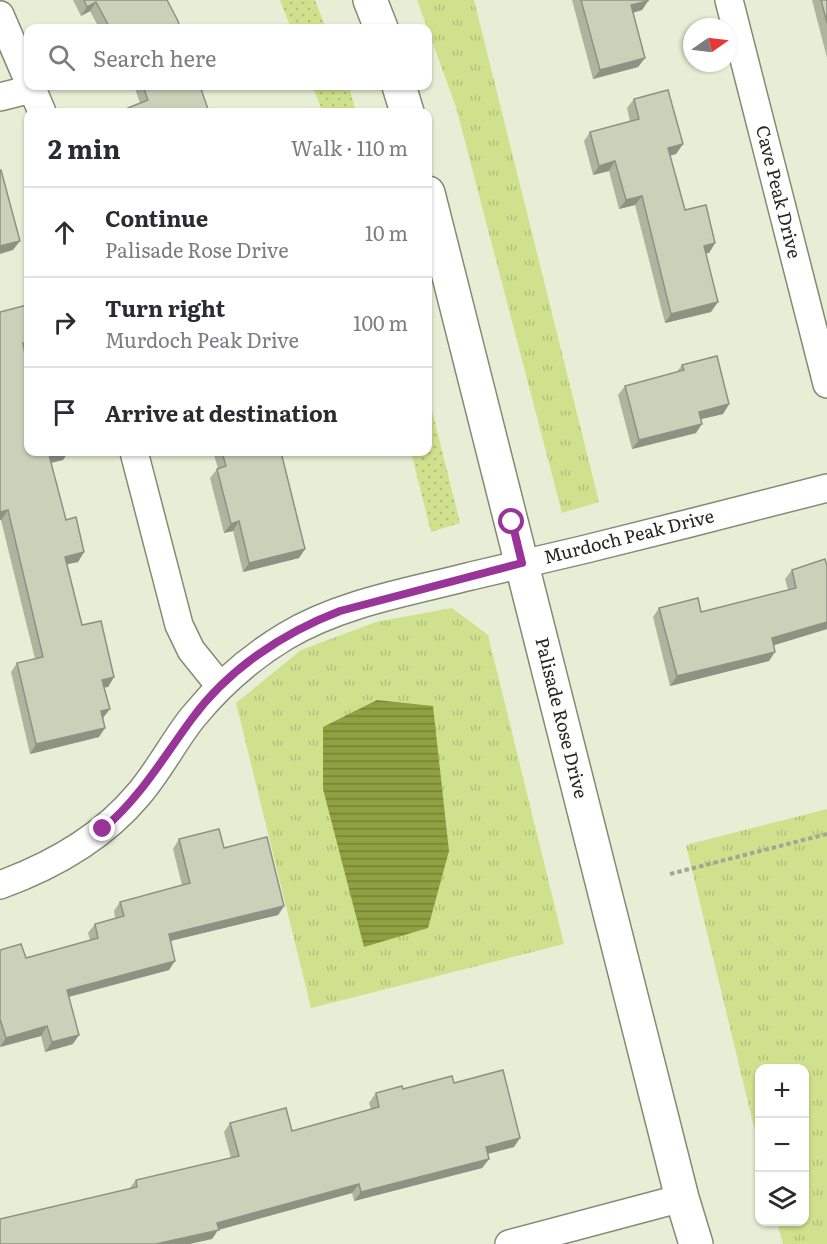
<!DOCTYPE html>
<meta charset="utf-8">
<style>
:root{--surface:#fff;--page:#f7f7f7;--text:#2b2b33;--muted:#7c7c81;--line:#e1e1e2}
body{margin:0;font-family:Literata,serif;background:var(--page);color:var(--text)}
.controls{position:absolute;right:18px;bottom:18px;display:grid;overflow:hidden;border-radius:12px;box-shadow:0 2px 4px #0004}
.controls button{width:54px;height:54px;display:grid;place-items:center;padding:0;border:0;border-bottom:2px solid var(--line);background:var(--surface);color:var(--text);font:30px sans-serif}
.compass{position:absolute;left:683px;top:18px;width:54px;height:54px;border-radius:50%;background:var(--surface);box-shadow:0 2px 4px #0004;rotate:76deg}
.stop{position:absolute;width:18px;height:18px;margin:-14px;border:4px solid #993498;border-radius:50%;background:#fff}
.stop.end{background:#993498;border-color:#fff;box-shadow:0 2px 6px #0008}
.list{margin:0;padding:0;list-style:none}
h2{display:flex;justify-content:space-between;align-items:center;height:78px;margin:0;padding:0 24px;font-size:26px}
h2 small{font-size:20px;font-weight:400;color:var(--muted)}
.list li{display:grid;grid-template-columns:39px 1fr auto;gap:18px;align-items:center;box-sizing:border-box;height:90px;padding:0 24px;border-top:2px solid var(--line)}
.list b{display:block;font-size:22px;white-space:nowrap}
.list p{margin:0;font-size:20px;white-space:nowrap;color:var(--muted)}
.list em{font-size:20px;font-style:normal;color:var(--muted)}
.icon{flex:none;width:33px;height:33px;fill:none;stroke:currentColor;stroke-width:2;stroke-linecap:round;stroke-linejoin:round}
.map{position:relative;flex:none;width:827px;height:1244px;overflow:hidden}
.search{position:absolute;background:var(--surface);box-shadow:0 2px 4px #0004;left:24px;top:24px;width:408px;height:66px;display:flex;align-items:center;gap:15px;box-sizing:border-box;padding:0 21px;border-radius:12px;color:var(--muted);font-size:22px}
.panel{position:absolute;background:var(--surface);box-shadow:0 2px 4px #0004;left:24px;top:108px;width:408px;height:348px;border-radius:12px}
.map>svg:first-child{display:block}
</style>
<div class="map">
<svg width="827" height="1244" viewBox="0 0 827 1244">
<defs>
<pattern id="grass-dots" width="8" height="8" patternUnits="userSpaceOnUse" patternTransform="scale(1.5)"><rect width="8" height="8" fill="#d0e18e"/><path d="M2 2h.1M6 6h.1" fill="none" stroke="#b2c17a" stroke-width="1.8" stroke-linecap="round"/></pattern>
<pattern id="park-tufts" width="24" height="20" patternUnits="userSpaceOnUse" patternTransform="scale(1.5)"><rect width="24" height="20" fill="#d0e18e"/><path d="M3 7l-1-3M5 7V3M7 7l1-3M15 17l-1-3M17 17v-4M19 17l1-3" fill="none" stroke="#b2c17a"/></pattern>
<pattern id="water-rules" width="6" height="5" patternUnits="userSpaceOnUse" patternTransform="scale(1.5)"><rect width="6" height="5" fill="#8fa040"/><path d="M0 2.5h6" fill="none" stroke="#758235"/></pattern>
</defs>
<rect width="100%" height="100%" fill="#e8eed5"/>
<g fill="url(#grass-dots)">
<path d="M280 0H315L326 28H291Z"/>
<path d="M312 86H349L356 112H323Z"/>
<path d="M428 394 460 523 431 532 411 452H428Z"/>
</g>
<g fill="url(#park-tufts)">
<path d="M417 0H474L599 502 562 513 456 107Z"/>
<path d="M452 608 488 635 564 944 311 1008 236 703 301 650 376 622Z"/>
<path d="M827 809V1244H783L777 1222H804V1068H760L759 1148 686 845Z"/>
</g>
<path fill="url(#water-rules)" d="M377 700 433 706 449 851 428 928 364 947 323 789V727Z"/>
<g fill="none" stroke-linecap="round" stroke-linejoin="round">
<defs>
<g id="minor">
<path d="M729 0 827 384"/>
<path d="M0 15 28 80"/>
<path d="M31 86 42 112"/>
<path d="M0 97 32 89"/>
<path d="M134 452 179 625 191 650 220 686"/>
<path d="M0 885C52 866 102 838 138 795 159 771 173 742 193 717 219 685 251 657 286 636 341 603 409 592 471 576 508 567 545 559 582 550 664 530 745 509 827 488"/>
<path d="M509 1244 682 1198"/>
</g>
<g id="tertiary">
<path d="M370 0 381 28"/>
<path d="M399 86 407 112"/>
<path d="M428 193 682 1198 696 1244"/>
</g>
</defs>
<use href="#minor" stroke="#858a74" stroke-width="30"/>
<use href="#tertiary" stroke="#858a74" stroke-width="36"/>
<path stroke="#a2a794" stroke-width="4" stroke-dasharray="4.5 3" stroke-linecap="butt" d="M670 874 827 834"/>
<use href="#minor" stroke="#fff" stroke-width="27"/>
<use href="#tertiary" stroke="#fff" stroke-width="33"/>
</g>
<g fill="#afb49f">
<path d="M73 0H167L180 28H99L90 11 81 16Z"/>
<path d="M572 0H648V1L642 10 633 13 645 58 638 67 593 79Z"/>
<path d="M812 0H827V58Z"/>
<path d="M134 86H200L209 112H125L128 108 140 103Z"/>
<path d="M634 99 683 144 676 154 670 155 685 210 715 243 709 253H706L711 312 665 323 635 205 619 209 609 171 593 175 584 141 590 132 630 121 627 108Z"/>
<path d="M0 312H28V350L24 351 28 452H68L63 460 51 462 66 520 84 552 78 562 66 564 82 625 114 677 108 687H104L103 718 99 737 30 754 11 672 17 663 35 659 1 520H0Z"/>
<path d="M682 365 729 404 723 414 701 419 696 433 632 449 618 395 625 386 677 372Z"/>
<path d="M213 452H281L305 549 299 558 243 572 233 531 224 533 210 478 218 468Z"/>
<path d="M826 566 827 629 774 645 769 661 670 686 653 617 659 608 701 612 788 590 785 579 792 570Z"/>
<path d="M179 839 224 848 284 906 278 915 170 941 169 970 69 997 73 1044 45 1052 41 1036 0 1047V950L26 958 90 940 88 933 95 924 115 918 114 911 120 902 182 885 173 849Z"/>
<path d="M454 1083 514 1147 488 1154 489 1159 482 1168 354 1201 352 1193 218 1230 212 1239 130 1188 136 1180 231 1158 224 1132 230 1123 292 1131 371 1109 369 1103 376 1093Z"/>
</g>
<g fill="#8e9282">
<path d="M648 1 642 10 624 15 631 5Z"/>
<path d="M96 2 90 11 81 16 87 7Z"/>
<path d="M645 58 638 67 593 79 600 70Z"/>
<path d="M683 144 676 154 662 158 668 148Z"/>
<path d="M615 161 609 171 593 175 599 166Z"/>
<path d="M642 196 635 205 619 209 626 200Z"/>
<path d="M20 241 13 250 0 254V246Z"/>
<path d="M715 243 709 253 697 255 704 246Z"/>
<path d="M718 302 711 312 665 323 671 314Z"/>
<path d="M28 342V350L16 353 23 343Z"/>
<path d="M729 404 723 414 693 421 699 412Z"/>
<path d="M702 424 696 433 632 449 639 440Z"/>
<path d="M64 452H68L63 460 43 465 49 455Z"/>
<path d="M8 510 1 520H0V512Z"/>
<path d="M239 521 233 531 224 533 231 524Z"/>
<path d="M305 549 299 558 243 572 249 563Z"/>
<path d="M84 552 78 562 58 566 65 557Z"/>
<path d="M827 622V629L765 648 772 638Z"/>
<path d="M775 652 769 661 670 686 677 676Z"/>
<path d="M114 677 108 687 96 689 102 680Z"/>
<path d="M110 709 103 718 101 711Z"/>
<path d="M105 728 99 737 30 754 36 744Z"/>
<path d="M284 906 278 915 162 943 169 934Z"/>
<path d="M175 961 169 970 60 999 67 990Z"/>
<path d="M47 1026 41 1036 0 1047 6 1038Z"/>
<path d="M79 1035 73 1044 45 1052 52 1042Z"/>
<path d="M520 1138 514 1147 479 1156 486 1147Z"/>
<path d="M489 1159 482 1168 354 1201 361 1192Z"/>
<path d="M359 1184 352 1193 218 1230 212 1239 190 1244H156L217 1223Z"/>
</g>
<g fill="#cbd1b9" stroke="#8e9282" stroke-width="1.5">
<path d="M84 0H167L178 21 180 28H110L96 2 87 7Z"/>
<path d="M581 0H648V1L631 5 645 58 600 70Z"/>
<path d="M821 0H827V23Z"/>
<path d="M143 86H200L209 112H130L128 108 148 100Z"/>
<path d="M668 90 683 144 668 148 685 210 706 205 715 243 704 246 718 302 671 314 642 196 626 200 615 161 599 166 590 132 639 119 634 99Z"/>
<path d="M0 170H1L20 241 0 246Z"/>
<path d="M27 305 28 312V342L23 343 28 368V452H64L49 455 66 520 76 517 84 552 65 557 82 625 101 621 114 677 102 680 110 709 101 711 105 728 36 744 17 663 43 657 8 510 0 512V312Z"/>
<path d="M717 356 729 404 699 412 702 424 639 440 625 386 684 370 682 365Z"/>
<path d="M222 452H281L305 549 249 563 239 521 231 524 217 469 226 466Z"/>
<path d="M825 559 827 566V622L772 638 775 652 677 676 659 608 698 598 701 612 796 588 792 570Z"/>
<path d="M219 829 224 848 267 837 284 906 169 934 175 961 67 990 79 1035 52 1042 47 1026 6 1038 0 1019V950L21 944 26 958 98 938 95 924 124 916 120 902 190 883 179 839Z"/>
<path d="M503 1070 520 1138 486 1147 489 1159 361 1192 359 1184 217 1223 219 1230 156 1244H0V1219L137 1187 136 1180 239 1156 230 1123 286 1108 292 1131 379 1107 376 1093 402 1086 403 1089 452 1076 454 1083Z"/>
</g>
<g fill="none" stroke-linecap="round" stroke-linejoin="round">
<path stroke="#993498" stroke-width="8" d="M103 829C140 798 163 758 191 720 228 669 283 633 340 611L522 563 512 522"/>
</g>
<g text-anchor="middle" stroke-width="5" stroke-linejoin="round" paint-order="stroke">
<g font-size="18" fill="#25271e" stroke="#fff">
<text transform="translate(778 192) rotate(76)" y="6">Cave Peak Drive</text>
<text transform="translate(629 537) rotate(-14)" y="6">Murdoch Peak Drive</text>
<text transform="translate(561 718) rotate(76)" y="6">Palisade Rose Drive</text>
</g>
</g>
</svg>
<div class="controls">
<button>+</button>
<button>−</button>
<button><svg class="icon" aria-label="layers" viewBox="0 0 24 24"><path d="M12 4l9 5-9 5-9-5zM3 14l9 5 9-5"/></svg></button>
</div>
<svg class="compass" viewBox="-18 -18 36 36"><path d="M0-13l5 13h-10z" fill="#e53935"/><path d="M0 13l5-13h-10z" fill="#7c7c81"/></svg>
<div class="stop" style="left:512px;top:522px"></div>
<div class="stop end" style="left:103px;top:829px"></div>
<div class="search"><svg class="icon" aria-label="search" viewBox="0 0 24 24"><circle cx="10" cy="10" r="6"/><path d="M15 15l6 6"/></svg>Search here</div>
<section class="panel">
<h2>2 min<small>Walk · 110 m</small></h2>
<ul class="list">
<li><svg class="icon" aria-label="ahead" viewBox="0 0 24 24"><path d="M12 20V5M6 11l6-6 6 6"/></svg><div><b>Continue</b><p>Palisade Rose Drive</p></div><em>10 m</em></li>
<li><svg class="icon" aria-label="right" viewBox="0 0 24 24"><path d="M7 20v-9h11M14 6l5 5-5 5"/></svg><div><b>Turn right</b><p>Murdoch Peak Drive</p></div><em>100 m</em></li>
<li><svg class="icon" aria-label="arrive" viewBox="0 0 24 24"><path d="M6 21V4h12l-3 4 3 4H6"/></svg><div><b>Arrive at destination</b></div></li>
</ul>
</section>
</div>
